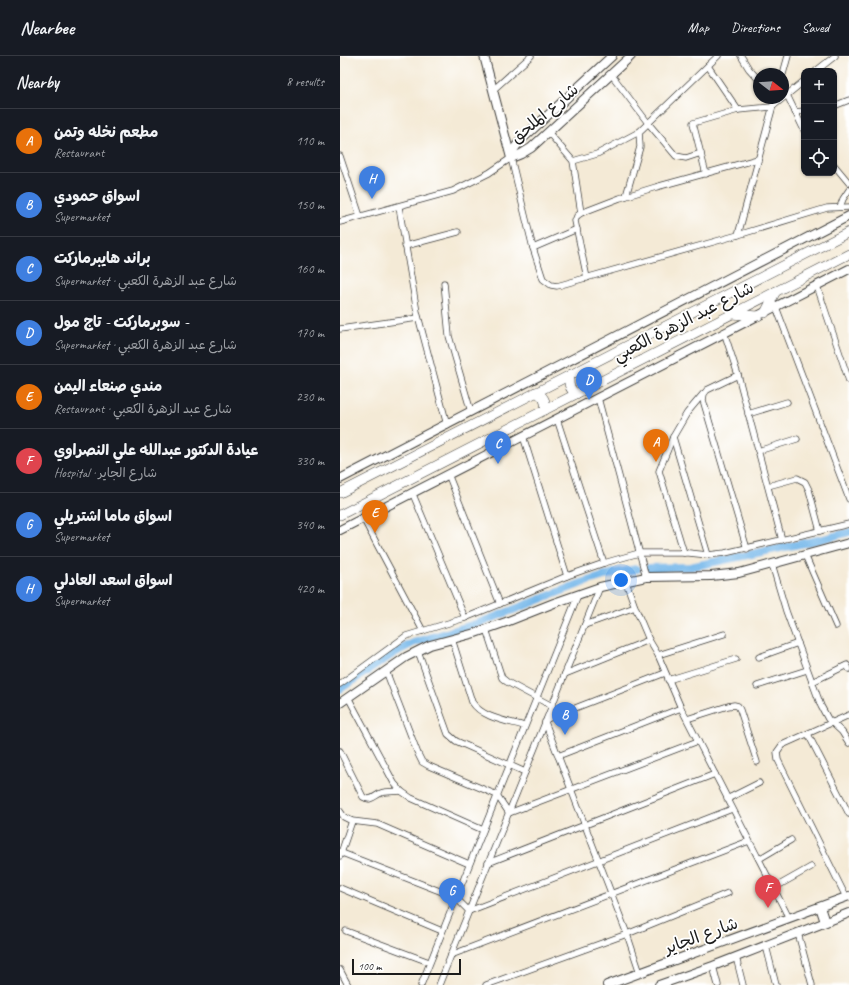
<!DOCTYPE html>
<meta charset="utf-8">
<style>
:root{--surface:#171b24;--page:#20242c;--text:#f1f3f6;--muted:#9ea1a6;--line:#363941;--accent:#0b8043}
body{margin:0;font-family:Caveat,"Playpen Sans Arabic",sans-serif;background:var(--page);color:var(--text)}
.controls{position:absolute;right:12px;top:12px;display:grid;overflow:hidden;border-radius:8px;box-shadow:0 1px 3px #0004}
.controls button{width:36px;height:36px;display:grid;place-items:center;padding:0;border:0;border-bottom:1px solid var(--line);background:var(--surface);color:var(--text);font:20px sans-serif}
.compass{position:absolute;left:413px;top:12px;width:36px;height:36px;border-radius:50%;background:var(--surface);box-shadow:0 1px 3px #0004;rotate:107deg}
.scale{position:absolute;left:12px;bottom:10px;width:109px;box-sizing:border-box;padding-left:4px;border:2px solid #1c1c1c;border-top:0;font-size:11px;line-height:14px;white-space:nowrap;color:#1c1c1c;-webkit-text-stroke:3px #fff;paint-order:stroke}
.you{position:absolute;left:281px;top:524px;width:14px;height:14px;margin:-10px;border:3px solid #fff;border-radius:50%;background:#1a73e8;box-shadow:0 0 0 6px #1a73e833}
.badge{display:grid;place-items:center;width:26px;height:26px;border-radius:50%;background:var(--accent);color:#fff;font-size:13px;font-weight:700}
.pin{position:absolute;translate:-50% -33px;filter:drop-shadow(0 1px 2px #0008)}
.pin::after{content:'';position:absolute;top:21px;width:14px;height:12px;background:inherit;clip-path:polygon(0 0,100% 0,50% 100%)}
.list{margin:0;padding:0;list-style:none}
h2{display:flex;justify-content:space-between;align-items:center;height:52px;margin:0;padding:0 16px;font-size:17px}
h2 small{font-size:13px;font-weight:400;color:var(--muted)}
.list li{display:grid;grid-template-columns:26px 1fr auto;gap:12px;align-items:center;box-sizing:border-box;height:64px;padding:0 16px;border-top:1px solid var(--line)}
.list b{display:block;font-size:15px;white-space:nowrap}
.list p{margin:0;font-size:13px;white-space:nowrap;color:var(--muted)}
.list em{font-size:13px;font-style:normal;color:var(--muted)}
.icon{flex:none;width:22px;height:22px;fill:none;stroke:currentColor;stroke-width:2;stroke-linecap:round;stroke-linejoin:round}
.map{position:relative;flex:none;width:509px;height:929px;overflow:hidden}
header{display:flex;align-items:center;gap:24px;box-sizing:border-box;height:56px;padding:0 20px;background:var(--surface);border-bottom:1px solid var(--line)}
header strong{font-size:19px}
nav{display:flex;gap:22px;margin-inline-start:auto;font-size:14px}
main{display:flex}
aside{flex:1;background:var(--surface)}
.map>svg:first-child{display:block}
</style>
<header>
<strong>Nearbee</strong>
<nav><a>Map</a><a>Directions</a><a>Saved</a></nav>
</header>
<main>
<aside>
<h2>Nearby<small>8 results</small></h2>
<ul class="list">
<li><span class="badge" style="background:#e8710a">A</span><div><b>مطعم نخله وتمن</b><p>Restaurant</p></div><em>110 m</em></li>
<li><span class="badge" style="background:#3f7fe0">B</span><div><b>اسواق حمودي</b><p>Supermarket</p></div><em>150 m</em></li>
<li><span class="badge" style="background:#3f7fe0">C</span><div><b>براند هايبرماركت</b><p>Supermarket · شارع عبد الزهرة الكعبي</p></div><em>160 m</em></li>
<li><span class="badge" style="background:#3f7fe0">D</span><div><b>سوبرماركت - تاج مول -</b><p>Supermarket · شارع عبد الزهرة الكعبي</p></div><em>170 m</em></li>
<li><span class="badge" style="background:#e8710a">E</span><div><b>مندي صنعاء اليمن</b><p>Restaurant · شارع عبد الزهرة الكعبي</p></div><em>230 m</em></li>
<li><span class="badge" style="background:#e0444e">F</span><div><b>عيادة الدكتور عبدالله علي النصراوي</b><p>Hospital · شارع الجاير</p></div><em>330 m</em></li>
<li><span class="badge" style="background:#3f7fe0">G</span><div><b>اسواق ماما اشتريلي</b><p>Supermarket</p></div><em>340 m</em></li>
<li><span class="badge" style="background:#3f7fe0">H</span><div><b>اسواق اسعد العادلي</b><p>Supermarket</p></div><em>420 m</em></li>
</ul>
</aside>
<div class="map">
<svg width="509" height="929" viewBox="0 0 509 929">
<rect width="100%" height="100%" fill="#fff"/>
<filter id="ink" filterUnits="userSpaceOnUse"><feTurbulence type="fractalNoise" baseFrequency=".025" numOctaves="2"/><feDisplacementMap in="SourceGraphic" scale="8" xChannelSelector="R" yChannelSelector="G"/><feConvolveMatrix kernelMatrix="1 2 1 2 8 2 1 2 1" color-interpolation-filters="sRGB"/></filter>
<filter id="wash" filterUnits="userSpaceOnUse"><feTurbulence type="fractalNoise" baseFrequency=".012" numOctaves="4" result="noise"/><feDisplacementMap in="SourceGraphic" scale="16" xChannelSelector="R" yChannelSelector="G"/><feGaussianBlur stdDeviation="0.9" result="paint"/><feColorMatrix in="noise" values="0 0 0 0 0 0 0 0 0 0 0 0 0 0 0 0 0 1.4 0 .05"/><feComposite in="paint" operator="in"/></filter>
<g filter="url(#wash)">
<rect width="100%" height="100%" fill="#f4ead6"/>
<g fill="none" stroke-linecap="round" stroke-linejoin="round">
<g stroke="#74b7ea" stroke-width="8">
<path d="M309 512 350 511 483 483 509 476"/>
<path d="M0 633 56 596 73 587 142 566 242 527 274 517 297 513"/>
</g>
</g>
</g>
<g filter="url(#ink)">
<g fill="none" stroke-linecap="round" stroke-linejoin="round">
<defs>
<g id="street">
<path d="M401 0 409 13 419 24"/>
<path d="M368 10 398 54"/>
<path d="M476 15 495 0"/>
<path d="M271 18 308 67 336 100 346 102 361 97"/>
<path d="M443 18 448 0"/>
<path d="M153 34 191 0"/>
<path d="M447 39 464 74"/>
<path d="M494 50 509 44"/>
<path d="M455 56 464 55"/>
<path d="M208 76 233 105 241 157"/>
<path d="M0 100 20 160"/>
<path d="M233 105 257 98 299 76 378 0"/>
<path d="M494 109 509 127"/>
<path d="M366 118 353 67 398 54 432 51 464 25"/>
<path d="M286 140 300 91 299 76"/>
<path d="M59 151 77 256 107 369"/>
<path d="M500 151 503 143 509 134"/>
<path d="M0 166 113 135 149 117 171 102 193 192 203 223 211 229 217 230 398 179 487 152 509 151"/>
<path d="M398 179 435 42"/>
<path d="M65 190 118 176"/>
<path d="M193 192 237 173"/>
<path d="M247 222 235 165 237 160 241 157 280 142 316 131 418 103"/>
<path d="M104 227 109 280 131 356"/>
<path d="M477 230 509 325"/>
<path d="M436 251 509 443"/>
<path d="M0 273 78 262"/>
<path d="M384 276 398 319 442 484"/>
<path d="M398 319 367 334 364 338 363 344 407 493"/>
<path d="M258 342 306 521"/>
<path d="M408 358 447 346"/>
<path d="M217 363 264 507"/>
<path d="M183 380 227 520"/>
<path d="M333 381 368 499"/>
<path d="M418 395 457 383"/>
<path d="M108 418 160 548"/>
<path d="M428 430 457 422 465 426 469 434 480 475"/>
<path d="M72 436 125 562"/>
<path d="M23 462 83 575"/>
<path d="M344 497 319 415 333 381 347 357 363 338"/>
<path d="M465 499 496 570"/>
<path d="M432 508 446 555 481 650 488 663 502 676 509 687"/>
<path d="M286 526 295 551 309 584 318 599 341 652 449 862"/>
<path d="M245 569 295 551"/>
<path d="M146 573 162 622 167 626 212 650"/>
<path d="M112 583 132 646C142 662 167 665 184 670"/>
<path d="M78 595 108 678 116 685 185 716"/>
<path d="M318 599 384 578"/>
<path d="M419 601 458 587"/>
<path d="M46 615 78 698 82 706 89 710 157 739 169 757 358 685"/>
<path d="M225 618 309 584"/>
<path d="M328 624 396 603"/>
<path d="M472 626 507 609 509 613"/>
<path d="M0 628 66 580 125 562 227 520 264 507 299 497H349L368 499 385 497 509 468"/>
<path d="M417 630 467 614"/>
<path d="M8 641 54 727 61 735 71 742 143 774"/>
<path d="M207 663 325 617"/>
<path d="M347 663 388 650 394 649 398 650 400 654 417 706"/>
<path d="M205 666 287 878 300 917"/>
<path d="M468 678 509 758"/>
<path d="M0 695 23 741C31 746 34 740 41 737 46 735 55 736 61 735"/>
<path d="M218 700 341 652"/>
<path d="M387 743 419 727"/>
<path d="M0 755 4 761 12 765 37 768 129 808"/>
<path d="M2 797 115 841 129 855 392 753"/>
<path d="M0 800 12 765"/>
<path d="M419 803 451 784"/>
<path d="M148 807 375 718"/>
<path d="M0 832 102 875"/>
<path d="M434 832 471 811"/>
<path d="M506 841 438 704 437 696 442 689 509 659"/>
<path d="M6 875 89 906"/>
<path d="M458 877 472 929"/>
<path d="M426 890 436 929"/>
<path d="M111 899 409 785"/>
<path d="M396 901 403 929"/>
<path d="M373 910 378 929"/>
<path d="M0 914 8 929"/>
<path d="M81 929 238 539"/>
<path d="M99 929 260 531"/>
<path d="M146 929 287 878 388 837"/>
</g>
<g id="secondary">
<path d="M144 0 171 102"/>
<path d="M171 102 181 98 191 92 291 0"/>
<path d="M171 102 174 93 180 85 272 0"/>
<path d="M0 423 509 160"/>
<path d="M0 474C170 388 339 300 509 213"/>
<path d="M0 647 66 601 90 589 135 577 166 566 214 547 260 531 306 521 371 520 399 517 509 487"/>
<path d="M480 851 485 866"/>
<path d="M267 929 509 840"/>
<path d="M319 929 373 910 509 857"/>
</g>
<g id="primary">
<path d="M425 257 436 235"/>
<path d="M392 258 418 260"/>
<path d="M231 318C227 326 229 333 236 338"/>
<path d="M195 336C203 339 207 345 205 354"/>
<path d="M0 437 509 176"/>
<path d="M0 459 509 198"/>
</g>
</defs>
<use href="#street" stroke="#3c3b38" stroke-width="7"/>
<use href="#secondary" stroke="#3c3b38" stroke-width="10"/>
<use href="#primary" stroke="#3c3b38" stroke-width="10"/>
<use href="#street" stroke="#fff" stroke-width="5.5"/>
<use href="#secondary" stroke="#fff" stroke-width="8"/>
<use href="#primary" stroke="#fff" stroke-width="9"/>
</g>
</g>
<g text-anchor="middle" stroke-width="3.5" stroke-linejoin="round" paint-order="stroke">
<g font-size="17" fill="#1c1c1c" stroke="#fff">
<text transform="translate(204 57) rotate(-40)" y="6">شارع الملحق</text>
<text transform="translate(343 265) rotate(-27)" y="6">شارع عبد الزهرة الكعبي</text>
<text transform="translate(361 879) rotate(-20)" y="6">شارع الجاير</text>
</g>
</g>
</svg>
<div class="controls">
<button>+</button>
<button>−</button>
<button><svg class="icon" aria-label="locate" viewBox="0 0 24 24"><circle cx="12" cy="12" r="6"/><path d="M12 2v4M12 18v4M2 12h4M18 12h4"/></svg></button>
</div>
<svg class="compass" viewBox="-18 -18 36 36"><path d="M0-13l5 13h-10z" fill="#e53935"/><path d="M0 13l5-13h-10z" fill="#9ea1a6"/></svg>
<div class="scale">100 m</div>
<div class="you"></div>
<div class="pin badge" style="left:316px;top:406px;background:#e8710a">A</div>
<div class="pin badge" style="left:225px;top:679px;background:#3f7fe0">B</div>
<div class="pin badge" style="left:158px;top:408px;background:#3f7fe0">C</div>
<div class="pin badge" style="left:249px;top:344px;background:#3f7fe0">D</div>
<div class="pin badge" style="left:35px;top:477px;background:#e8710a">E</div>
<div class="pin badge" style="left:428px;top:852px;background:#e0444e">F</div>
<div class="pin badge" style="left:112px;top:855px;background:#3f7fe0">G</div>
<div class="pin badge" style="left:32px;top:143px;background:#3f7fe0">H</div>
</div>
</main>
